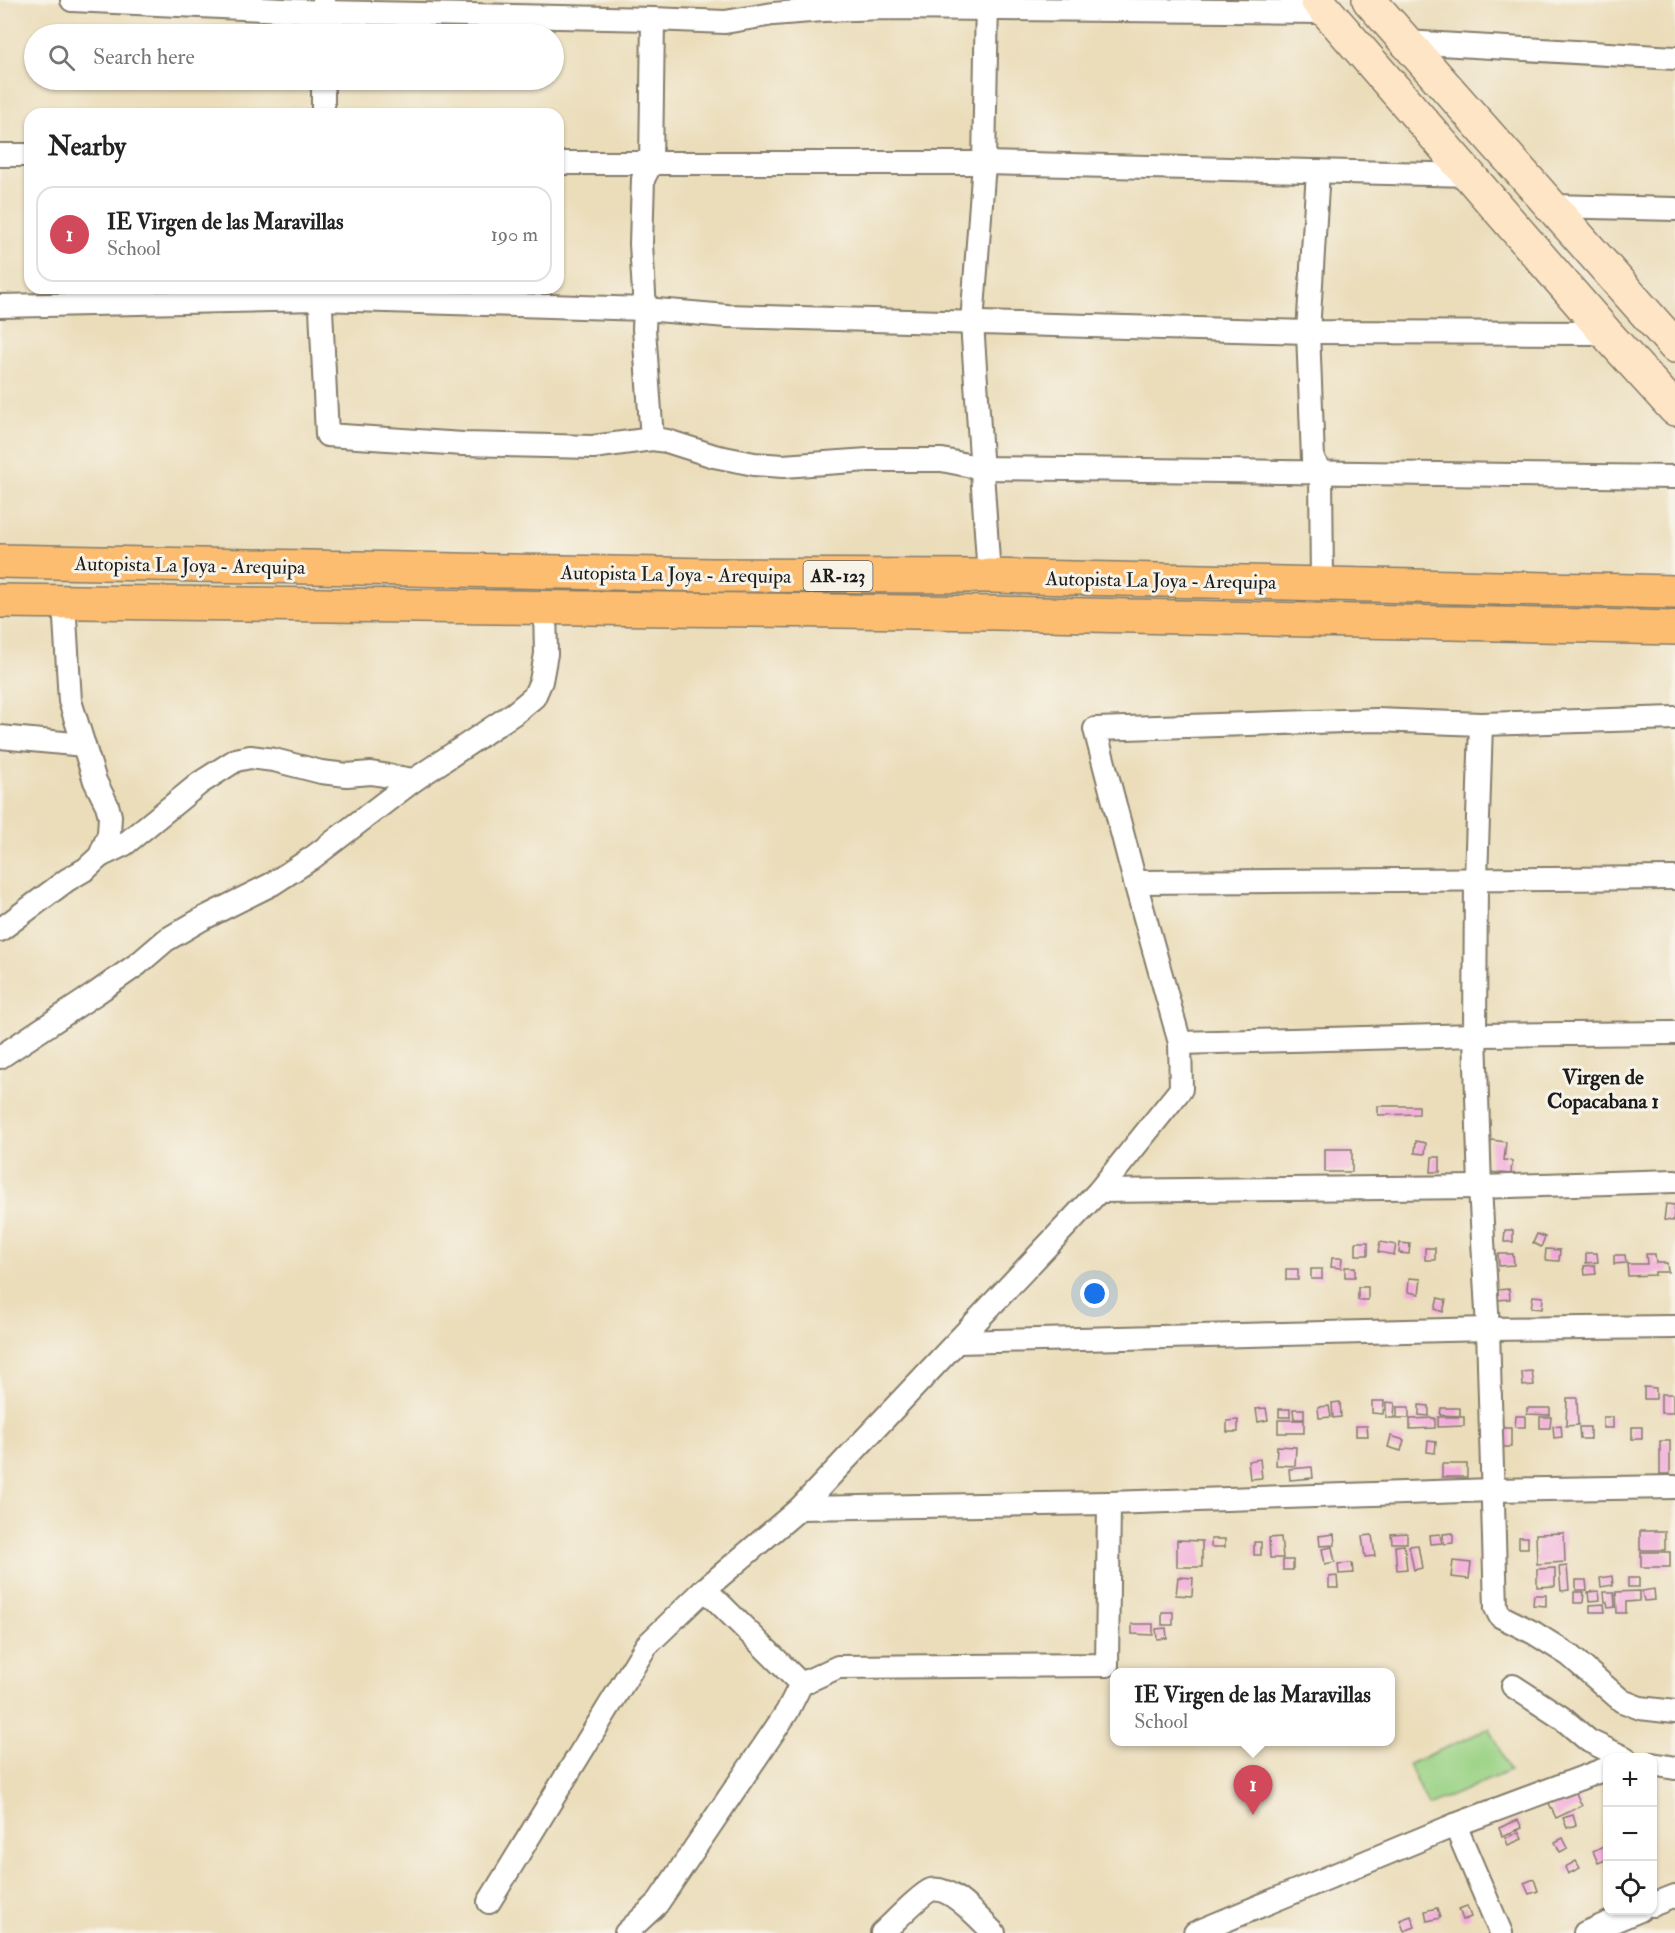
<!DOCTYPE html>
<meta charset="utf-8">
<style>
:root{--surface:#fff;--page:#f2f2f2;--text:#222;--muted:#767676;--line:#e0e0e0;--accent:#d1495b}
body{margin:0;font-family:"IM FELL Double Pica",serif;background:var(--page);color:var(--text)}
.controls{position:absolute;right:18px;bottom:18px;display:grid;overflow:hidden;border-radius:12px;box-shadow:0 2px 4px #0004}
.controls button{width:54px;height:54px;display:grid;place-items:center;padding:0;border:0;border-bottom:2px solid var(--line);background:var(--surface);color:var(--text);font:30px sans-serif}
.you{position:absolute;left:1095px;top:1294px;width:21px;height:21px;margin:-15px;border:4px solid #fff;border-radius:50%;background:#1a73e8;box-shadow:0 0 0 9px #1a73e833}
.badge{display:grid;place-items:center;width:39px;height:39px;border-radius:50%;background:var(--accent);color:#fff;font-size:20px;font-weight:700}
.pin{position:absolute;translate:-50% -50px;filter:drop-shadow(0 2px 3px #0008)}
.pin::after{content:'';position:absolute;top:32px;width:21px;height:18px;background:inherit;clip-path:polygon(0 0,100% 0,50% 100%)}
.popup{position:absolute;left:1110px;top:1668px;width:285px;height:78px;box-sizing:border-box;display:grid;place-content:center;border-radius:12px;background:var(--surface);filter:drop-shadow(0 2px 4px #0005);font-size:20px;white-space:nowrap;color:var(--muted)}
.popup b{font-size:22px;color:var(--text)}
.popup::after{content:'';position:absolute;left:50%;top:100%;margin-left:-12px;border:12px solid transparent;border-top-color:var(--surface)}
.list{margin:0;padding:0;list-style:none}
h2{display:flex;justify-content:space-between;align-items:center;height:78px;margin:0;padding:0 24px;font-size:26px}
h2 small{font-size:20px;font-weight:400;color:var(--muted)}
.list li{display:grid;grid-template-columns:39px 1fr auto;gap:18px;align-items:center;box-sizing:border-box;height:96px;margin:0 12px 12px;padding:0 12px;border:2px solid var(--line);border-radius:18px}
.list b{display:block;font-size:22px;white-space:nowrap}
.list p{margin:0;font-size:20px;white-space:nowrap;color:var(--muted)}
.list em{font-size:20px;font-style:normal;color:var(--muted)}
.icon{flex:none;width:33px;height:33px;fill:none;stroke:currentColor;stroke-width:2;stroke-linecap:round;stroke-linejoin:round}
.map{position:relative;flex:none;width:1675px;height:1933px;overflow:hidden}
.search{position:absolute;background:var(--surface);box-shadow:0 2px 4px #0004;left:24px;top:24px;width:540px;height:66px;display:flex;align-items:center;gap:15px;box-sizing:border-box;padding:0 21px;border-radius:33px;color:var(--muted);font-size:22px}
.panel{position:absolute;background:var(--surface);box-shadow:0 2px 4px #0004;left:24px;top:108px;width:540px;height:186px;border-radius:18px}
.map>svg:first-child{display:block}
</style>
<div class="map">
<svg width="1675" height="1933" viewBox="0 0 1675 1933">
<rect width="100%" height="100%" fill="#f7f3e8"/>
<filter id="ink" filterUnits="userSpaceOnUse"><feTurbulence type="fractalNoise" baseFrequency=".0167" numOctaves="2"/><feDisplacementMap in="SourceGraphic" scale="12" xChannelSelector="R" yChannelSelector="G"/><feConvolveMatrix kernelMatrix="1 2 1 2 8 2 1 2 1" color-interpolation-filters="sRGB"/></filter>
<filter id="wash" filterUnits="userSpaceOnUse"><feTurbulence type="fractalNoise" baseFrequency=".008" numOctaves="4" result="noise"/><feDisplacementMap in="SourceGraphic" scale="24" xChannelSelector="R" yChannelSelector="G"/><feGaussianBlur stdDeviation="1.35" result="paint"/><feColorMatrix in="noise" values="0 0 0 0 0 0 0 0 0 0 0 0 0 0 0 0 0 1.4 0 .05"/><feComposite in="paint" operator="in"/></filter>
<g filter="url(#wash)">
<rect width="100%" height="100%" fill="#ebddba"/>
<path fill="#9bd386" stroke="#5c7851" stroke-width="1.5" d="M1490 1728 1509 1771 1428 1806 1409 1764Z"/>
<g id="blocks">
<g fill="#f3a8da">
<path d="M1378 1106H1419V1114L1378 1115Z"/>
<path d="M1491 1140 1506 1142 1504 1160 1512 1161 1511 1174 1489 1172Z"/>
<path d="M1416 1141 1426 1143 1425 1154 1415 1153Z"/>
<rect x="1325" y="1149" width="27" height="23"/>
<path d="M1432 1157H1440V1172H1431Z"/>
<path d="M1666 1204 1675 1205 1673 1221 1664 1220Z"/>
<path d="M1505 1230H1513V1242H1504Z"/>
<path d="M1537 1234 1545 1237 1541 1247 1533 1243Z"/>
<rect x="1356" y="1242" width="12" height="13"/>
<path d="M1380 1242 1396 1245 1394 1255 1378 1252Z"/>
<path d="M1400 1243 1410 1244 1409 1254 1399 1253Z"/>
<rect x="1425" y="1248" width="10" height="12"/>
<path d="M1546 1249 1560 1250 1559 1261 1545 1260Z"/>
<path d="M1586 1253H1597L1598 1262 1586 1263Z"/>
<path d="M1498 1254H1513L1514 1265 1499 1266Z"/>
<path d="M1646 1254H1655L1656 1263H1667L1668 1272H1655V1275L1628 1276 1627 1264H1647Z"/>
<path d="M1614 1255H1625L1626 1263 1614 1264Z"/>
<path d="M1332 1258H1342L1341 1268 1331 1267Z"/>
<path d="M1595 1265 1596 1274 1585 1275 1584 1266Z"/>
<rect x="1345" y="1267" width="10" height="10"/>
<rect x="1286" y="1269" width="12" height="11"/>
<rect x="1311" y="1269" width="11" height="10"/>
<path d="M1409 1278 1421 1279 1419 1294 1408 1292Z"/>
<rect x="1358" y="1287" width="10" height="13"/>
<path d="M1509 1289 1510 1299 1497 1300 1496 1290Z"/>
<path d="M1533 1296 1543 1297 1542 1309 1531 1308Z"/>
<path d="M1438 1298 1446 1300 1443 1312 1435 1309Z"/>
<path d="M1532 1371 1534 1385 1523 1386 1522 1372Z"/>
<path d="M1644 1387 1656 1388V1399H1644Z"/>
<rect x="1661" y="1394" width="12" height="19"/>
<path d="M1567 1398H1577L1578 1425 1566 1426Z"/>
<path d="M1372 1401H1384L1383 1414 1372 1413Z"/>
<path d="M1340 1402 1341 1417 1333 1418 1332 1403Z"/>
<path d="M1386 1402 1395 1403 1394 1418H1386Z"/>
<path d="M1419 1405 1429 1406V1416L1419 1415Z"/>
<path d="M1329 1406 1331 1417 1319 1418 1318 1407Z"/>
<rect x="1397" y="1407" width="12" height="11"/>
<path d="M1266 1408 1268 1420 1258 1422 1256 1409Z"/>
<path d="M1441 1408H1460V1416L1440 1415Z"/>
<path d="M1527 1408H1550V1415L1527 1414Z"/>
<rect x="1279" y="1409" width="11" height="8"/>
<path d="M1293 1409H1304V1419H1294Z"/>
<path d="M1516 1416H1525V1427H1515Z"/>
<path d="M1438 1417H1464V1426L1438 1427Z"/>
<path d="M1540 1417H1551L1550 1428H1540Z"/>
<rect x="1603" y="1417" width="10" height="11"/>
<path d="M1435 1418V1428L1410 1429V1419Z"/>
<path d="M1238 1420V1432H1227V1421Z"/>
<rect x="1278" y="1420" width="26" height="13"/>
<path d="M1561 1425 1562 1437 1554 1438 1553 1426Z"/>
<path d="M1356 1426H1367L1368 1436H1356Z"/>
<path d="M1579 1427H1590V1439H1580Z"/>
<rect x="1632" y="1427" width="10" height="12"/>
<rect x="1499" y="1428" width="12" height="19"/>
<path d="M1391 1436 1404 1440 1401 1451 1388 1447Z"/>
<path d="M1428 1441 1436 1442 1435 1453 1427 1452Z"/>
<rect x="1660" y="1441" width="10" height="33"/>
<path d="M1277 1446 1296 1447 1295 1466 1276 1465Z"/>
<path d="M1260 1459 1262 1478 1250 1479 1248 1461Z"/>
<rect x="1442" y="1464" width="25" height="13"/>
<path d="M1312 1467 1313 1478 1290 1480 1289 1469Z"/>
<rect x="1640" y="1531" width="25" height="19"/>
<path d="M1407 1533V1543H1392L1391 1534Z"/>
<path d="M1453 1533V1543L1444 1544 1443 1534Z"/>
<path d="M1564 1533 1565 1562 1537 1564 1536 1534Z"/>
<path d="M1334 1534 1335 1545 1320 1546 1319 1536Z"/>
<path d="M1440 1534 1442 1543 1430 1544 1429 1535Z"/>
<path d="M1372 1535 1375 1556 1365 1557 1362 1536Z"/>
<path d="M1281 1537 1283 1558H1270L1269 1538Z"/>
<rect x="1519" y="1537" width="9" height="11"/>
<rect x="1211" y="1539" width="14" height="8"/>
<path d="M1177 1540 1202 1541V1567H1177Z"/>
<rect x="1254" y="1542" width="7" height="13"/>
<path d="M1404 1545 1407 1569 1397 1570 1395 1546Z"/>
<path d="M1418 1545 1422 1568 1414 1570 1409 1546Z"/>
<path d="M1332 1547 1335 1562 1325 1564 1322 1549Z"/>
<rect x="1641" y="1552" width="29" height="15"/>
<rect x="1283" y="1560" width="10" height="10"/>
<path d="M1453 1561 1471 1563 1469 1579 1451 1577Z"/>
<path d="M1352 1563 1353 1573 1339 1574 1338 1564Z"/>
<path d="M1567 1566 1569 1590 1561 1591 1559 1567Z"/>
<path d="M1555 1568V1586L1537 1587V1569Z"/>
<path d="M1337 1576 1338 1588H1329V1577Z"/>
<path d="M1612 1576 1613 1585 1601 1587 1600 1578Z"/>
<path d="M1178 1577 1193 1578 1192 1596 1176 1595Z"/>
<rect x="1628" y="1578" width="11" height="9"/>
<path d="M1576 1580H1586L1587 1590H1576Z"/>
<path d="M1654 1589 1655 1600 1644 1601 1642 1591Z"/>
<path d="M1599 1591 1600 1600 1589 1601 1588 1592Z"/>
<path d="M1639 1591V1601L1626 1602V1613H1617L1616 1592Z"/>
<path d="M1574 1592H1584L1583 1603H1574Z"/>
<path d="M1604 1592H1614L1615 1607 1608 1608 1607 1602H1605Z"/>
<path d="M1534 1595H1546V1606L1533 1605Z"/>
<path d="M1604 1604 1605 1612H1590V1605Z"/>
<rect x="1162" y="1612" width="11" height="13"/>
<path d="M1132 1624H1153V1635L1132 1634Z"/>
<path d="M1166 1628 1167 1638 1157 1639 1156 1629Z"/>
<path d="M1574 1789 1582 1806 1556 1818 1548 1801Z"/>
<path d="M1573 1815 1576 1825 1567 1828 1563 1818Z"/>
<path d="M1518 1820 1522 1828 1502 1836 1499 1828Z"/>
<path d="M1519 1832 1522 1839 1508 1845 1505 1838Z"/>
<path d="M1563 1838 1568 1848 1560 1852 1555 1842Z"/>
<path d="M1603 1846 1608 1859 1598 1863 1593 1851Z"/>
<path d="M1576 1861 1580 1868 1568 1874 1565 1867Z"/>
<path d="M1534 1879 1538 1891 1529 1894 1524 1883Z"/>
<path d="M1467 1906 1471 1917 1463 1920 1459 1909Z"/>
<path d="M1437 1908 1440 1918 1427 1921 1425 1911Z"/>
<path d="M1411 1916 1415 1927 1404 1931 1400 1920Z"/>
</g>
</g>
</g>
<g filter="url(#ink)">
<use href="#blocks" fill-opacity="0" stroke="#847c6b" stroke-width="1.5"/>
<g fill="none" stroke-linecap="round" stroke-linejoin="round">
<defs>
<g id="street">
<path d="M72 0 324 12 653 19 725 22 773 14 823 10 885 8 1328 12"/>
<path d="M987 0 984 163 972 323 989 576"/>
<path d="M324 34V0"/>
<path d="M1406 42 1675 58"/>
<path d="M323 114V80"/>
<path d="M0 155H30"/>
<path d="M558 163H984L1471 175"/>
<path d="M1318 171 1308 332 1313 459 1321 473 1322 583"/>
<path d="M1551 206 1675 209"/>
<path d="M320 288 327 435 463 444 593 447 652 439 667 441 714 456 754 464 783 466 868 460H942L982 468 1675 477"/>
<path d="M0 306 320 299 645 309 727 316 1308 332 1606 333"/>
<path d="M652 439 644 329 645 309 641 244 643 179 651 164 653 19"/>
<path d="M1481 724 1476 880 1475 1035 1480 1187 1488 1329 1496 1608 1500 1616 1534 1633 1569 1655 1622 1701 1640 1708 1675 1712"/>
<path d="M0 737 84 745"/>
<path d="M100 856 125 844 200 783 236 760 250 757 274 760 321 772 347 775 371 773 414 780 516 712 534 697 541 681 546 654 545 608"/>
<path d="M1135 882 1675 878"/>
<path d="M0 930 67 880 86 869 100 856 109 834 110 816 107 805 95 781 70 701 64 602"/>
<path d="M1180 1043 1475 1035 1675 1033"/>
<path d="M0 1057 95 994 138 964 166 940 202 919 272 884 312 858 414 780"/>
<path d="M1099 1191 1480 1187 1675 1181"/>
<path d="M958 1342 1488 1329 1675 1327"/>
<path d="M800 1508 1109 1503 1493 1490 1675 1487"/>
<path d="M705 1589 801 1684"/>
<path d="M1513 1686 1562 1718 1589 1741 1625 1758"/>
<path d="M1652 1764 1675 1768"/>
<path d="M1455 1825 1501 1933"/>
<path d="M489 1902 646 1646 705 1589 800 1508 1099 1191 1181 1089 1180 1043 1135 882 1095 729 1376 720 1481 724 1675 718"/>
<path d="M1652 1905 1675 1896"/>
<path d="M626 1933 657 1904 787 1712 801 1684 838 1667 1107 1665 1109 1503"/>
<path d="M882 1933C891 1925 922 1893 931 1890 951 1885 980 1920 994 1933"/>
<path d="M1195 1933 1455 1825 1608 1768"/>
<path d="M1585 1933 1640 1910"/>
</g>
<g id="secondary">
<path d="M1317 0 1606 333 1675 409"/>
<path d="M1369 0 1675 346"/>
</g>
<g id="primary">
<path d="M0 561 712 575 989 576 1675 592"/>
<path d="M0 601 995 613 1675 628"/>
</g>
</defs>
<use href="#street" stroke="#847c6b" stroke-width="26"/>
<use href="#secondary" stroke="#847c6b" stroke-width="36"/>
<use href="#primary" stroke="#847c6b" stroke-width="36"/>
<use href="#street" stroke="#fff" stroke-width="22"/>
<use href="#secondary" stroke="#fee5c5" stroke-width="33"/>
<use href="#primary" stroke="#fcbd6f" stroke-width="33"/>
</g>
</g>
<g text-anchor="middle" stroke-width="6" stroke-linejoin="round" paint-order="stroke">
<rect fill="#f7f3e8" stroke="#5e5c59" stroke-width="1.5" x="803.5" y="561" width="69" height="30" rx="4.5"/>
<g font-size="18" font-weight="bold" fill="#1c1c1c">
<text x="838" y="582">AR-123</text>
</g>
<g font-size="20" fill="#1c1c1c" stroke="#f7f3e8">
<text transform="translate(190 565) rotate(1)" y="7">Autopista La Joya - Arequipa</text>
<text transform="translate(676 574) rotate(1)" y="7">Autopista La Joya - Arequipa</text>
<text transform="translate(1161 580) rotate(1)" y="7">Autopista La Joya - Arequipa</text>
</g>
<g font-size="21" font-weight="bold" fill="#1c1c1c" stroke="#f7f3e8">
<text x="1603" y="1084">Virgen de<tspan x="1603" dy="24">Copacabana 1</tspan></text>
</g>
</g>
</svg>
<div class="controls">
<button>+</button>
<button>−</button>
<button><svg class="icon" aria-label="locate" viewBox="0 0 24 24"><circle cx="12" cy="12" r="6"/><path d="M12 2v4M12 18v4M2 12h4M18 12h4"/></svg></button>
</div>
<div class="you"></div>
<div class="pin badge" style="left:1253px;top:1815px">1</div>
<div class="popup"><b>IE Virgen de las Maravillas</b>School</div>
<div class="search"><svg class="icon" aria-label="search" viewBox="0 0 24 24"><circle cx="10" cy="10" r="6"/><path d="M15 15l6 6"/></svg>Search here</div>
<section class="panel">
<h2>Nearby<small></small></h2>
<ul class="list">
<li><span class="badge">1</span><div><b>IE Virgen de las Maravillas</b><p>School</p></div><em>190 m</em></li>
</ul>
</section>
</div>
